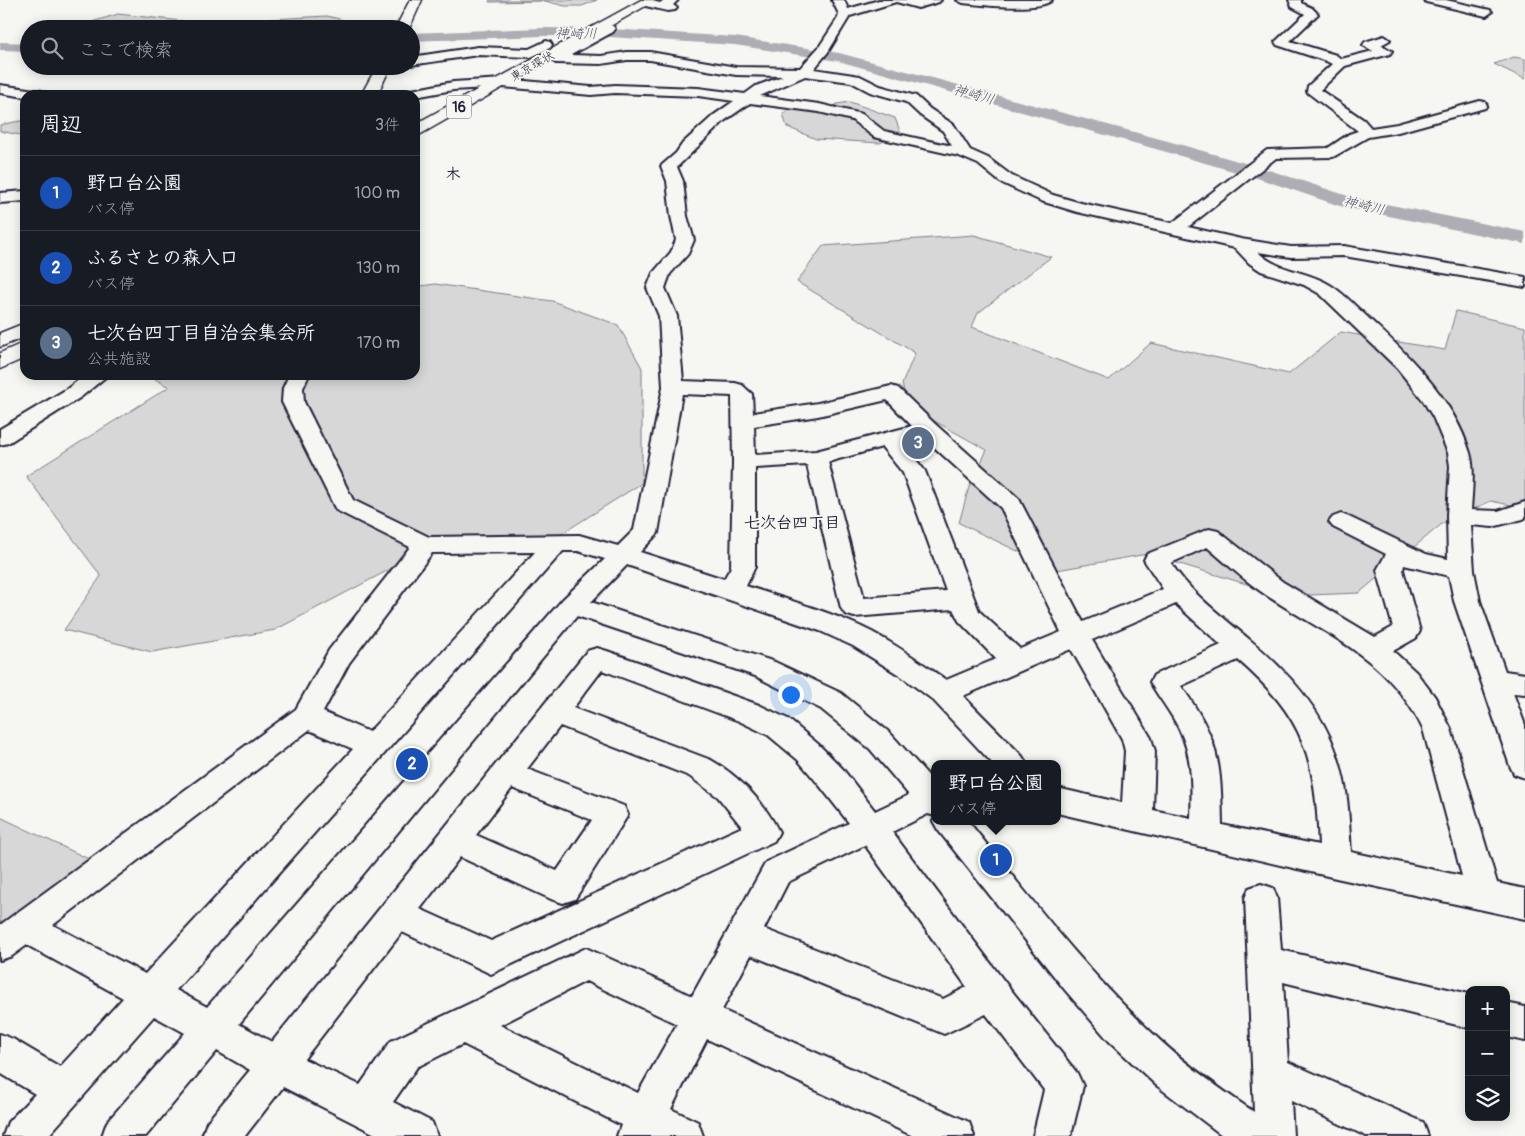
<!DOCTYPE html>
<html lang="ja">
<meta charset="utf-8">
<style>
:root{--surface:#171b24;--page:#20242c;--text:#f1f3f6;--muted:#9ea1a6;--line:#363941;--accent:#d1495b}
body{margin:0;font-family:Pangolin,"Klee One",sans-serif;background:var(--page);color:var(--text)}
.controls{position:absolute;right:15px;bottom:15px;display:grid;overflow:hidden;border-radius:10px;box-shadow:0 2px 12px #0003}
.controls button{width:45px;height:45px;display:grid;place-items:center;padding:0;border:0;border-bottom:1px solid var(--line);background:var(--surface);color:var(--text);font:25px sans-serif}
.you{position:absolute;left:790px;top:694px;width:18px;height:18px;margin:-12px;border:4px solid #fff;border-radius:50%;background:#1a73e8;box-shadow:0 0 0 8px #1a73e833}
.badge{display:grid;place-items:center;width:32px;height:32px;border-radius:50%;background:var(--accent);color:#fff;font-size:16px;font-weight:700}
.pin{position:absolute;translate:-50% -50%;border:2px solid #fff;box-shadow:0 1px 5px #0006}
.popup{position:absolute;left:931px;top:760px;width:130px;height:65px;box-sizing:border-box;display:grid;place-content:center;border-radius:10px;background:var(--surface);filter:drop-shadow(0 1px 4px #0005);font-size:16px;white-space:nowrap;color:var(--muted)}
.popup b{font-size:19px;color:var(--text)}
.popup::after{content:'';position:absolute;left:50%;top:100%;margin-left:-10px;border:10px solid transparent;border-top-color:var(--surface)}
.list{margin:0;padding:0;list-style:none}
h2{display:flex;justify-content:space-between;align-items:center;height:65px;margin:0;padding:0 20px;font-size:21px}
h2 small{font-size:16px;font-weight:400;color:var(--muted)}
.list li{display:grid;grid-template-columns:32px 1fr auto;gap:15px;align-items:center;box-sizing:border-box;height:75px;padding:0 20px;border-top:1px solid var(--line)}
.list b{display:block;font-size:19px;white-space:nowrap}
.list p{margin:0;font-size:16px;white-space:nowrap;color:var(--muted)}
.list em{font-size:16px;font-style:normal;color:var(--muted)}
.icon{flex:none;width:28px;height:28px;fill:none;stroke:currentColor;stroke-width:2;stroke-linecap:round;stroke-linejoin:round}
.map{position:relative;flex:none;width:1525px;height:1136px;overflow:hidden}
.search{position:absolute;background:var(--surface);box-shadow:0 2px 12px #0003;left:20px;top:20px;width:400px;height:55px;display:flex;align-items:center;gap:12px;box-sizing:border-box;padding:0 18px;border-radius:28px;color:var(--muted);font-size:19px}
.panel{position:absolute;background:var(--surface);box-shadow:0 2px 12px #0003;left:20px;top:90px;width:400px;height:290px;border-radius:15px}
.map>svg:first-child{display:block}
</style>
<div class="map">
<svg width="1525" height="1136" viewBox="0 0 1525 1136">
<rect width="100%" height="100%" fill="#f6f6f2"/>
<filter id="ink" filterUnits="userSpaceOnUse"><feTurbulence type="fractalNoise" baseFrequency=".02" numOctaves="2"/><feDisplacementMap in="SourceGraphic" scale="10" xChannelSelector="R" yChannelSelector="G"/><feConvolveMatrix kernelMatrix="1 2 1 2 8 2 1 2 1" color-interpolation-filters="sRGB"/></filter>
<g filter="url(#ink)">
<g fill="#d7d7d7" stroke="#7c7c89">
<path d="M490 0H597L582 6H565L545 1 489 2Z"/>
<path d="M118 14 200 23 327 16 347 21 319 27 301 29H95L92 22Z"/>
<path d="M1514 57 1525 59V79L1494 64Z"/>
<path d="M850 102 895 118 901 134 880 143 816 139 787 127 783 114 791 110 826 111 837 104Z"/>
<path d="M25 120V136L0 131V125Z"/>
<path d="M974 235 1051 257 978 313 972 327 1109 380 1151 343 1289 374 1341 332 1445 350 1456 311 1525 327V508L1491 501 1443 523 1359 593 1286 596 1147 554 1057 570 959 523 969 487 987 450 909 407 902 384 915 353 797 282 823 246Z"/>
<path d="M435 284 552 301 618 325 642 368V483L550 541 436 545 275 630 152 652 64 630 101 576 26 476 169 387 148 375H415V287Z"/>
<path d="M0 817 93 861 0 955Z"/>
</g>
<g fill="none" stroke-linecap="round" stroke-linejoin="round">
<g fill="#adadb3" fill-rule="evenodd">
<path d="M543 28 610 29 735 37 839 53 1175 143 1269 170 1351 197 1525 232V244L1340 206 1257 178 1163 151 838 61 735 45 610 37 543 36 411 41V33Z"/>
<path d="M0 42 29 43V51L0 50Z"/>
</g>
<defs>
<g id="minor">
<path d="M648 0 660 3 664 0H678L673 5 677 8 675 10 668 11 641 5 639 3 641 1Z"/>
<path d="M832 0H844L848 9 879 0H941L939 2 918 8 896 2 850 16 828 52 814 69 860 76 880 86 916 96 930 109 954 125 970 150 988 158 1012 176 1053 195 1081 203 1172 223 1267 150 1328 148 1349 134 1358 131 1307 92 1308 86 1332 64 1326 61 1277 45 1275 42 1305 14 1292 7 1289 0H1301V3L1312 8 1318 14 1290 41 1336 55 1341 59 1373 51 1363 45 1365 42 1384 36 1390 40 1381 45 1392 51 1390 54 1345 66 1320 90 1364 120 1371 128 1397 124 1480 101 1485 102 1487 105 1485 108 1398 132 1368 137 1333 157 1276 158 1188 227 1241 239 1291 247 1344 246 1525 277V287L1344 256 1291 257 1258 252C1276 271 1308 271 1330 285 1342 292 1352 303 1362 312 1404 351 1453 396 1470 453 1475 470 1472 492 1471 510L1498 511 1525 502V518L1523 519 1492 527 1471 525 1474 571 1480 601 1505 671 1525 674V694L1513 693 1525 725V778L1514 774 1510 766 1454 601 1449 576 1404 565 1403 570 1420 631 1416 638 1393 651 1416 672 1435 697 1451 729 1497 883 1525 889V919L1336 878 1057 813V788L1122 803 1125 751 1122 739 1071 649 963 696 1022 756 1027 764H993L933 700 901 676 853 646 820 631 627 565 591 602 775 662 841 693 890 733 935 783V816L928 814 892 832 1004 981 1077 1073 1083 1086 1071 1136H1033L1044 1090 986 1014 944 1034 751 955 722 1010 969 1122 974 1136H913L707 1039 671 1109 698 1122 703 1136H617L621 1125 463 1044 417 1067 393 1102 432 1122 437 1136H379L283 1087 245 1136H202L207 1122 250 1070 217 1051 146 1136H102L107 1122 185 1033 154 1016 48 1136H3L8 1122 35 1094 0 1073V1034L13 1039 60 1067 123 998 27 945 12 956 0 960V925L296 709 329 650 410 547 336 510 282 402 283 388 289 375H309L303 388 304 402 353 500 429 537 579 535 618 546 634 530 663 387 659 316 647 288 653 273 671 252 676 240 671 216 667 181 661 166 676 153 683 143 714 115 734 101 698 96 615 93 591 95 503 87 453 90 415 97V95H399L401 92 453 82 503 79 591 87 615 85 698 88 745 94 756 86 783 76 736 75 650 60H627L601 64 556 63 550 59 609 25 613 26 615 29 613 32 571 55 601 56 627 52H650L736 67 800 68 819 47 838 18 839 14ZM805 76 851 82 870 92 906 102 920 115 943 131 952 146 884 131 862 114 819 104 760 96ZM750 103 819 112 852 120 874 137 959 156 978 164 1000 182 1041 201 1077 212 1235 248 1249 263 1261 271 1304 285 1320 294 1397 368 1422 399 1433 417 1448 453 1450 466 1447 515 1448 559 1426 554 1349 517 1341 514 1333 517 1329 522 1333 527 1386 554 1377 570 1393 627 1375 637 1283 582 1218 531 1209 529 1147 554 1144 560 1163 589 1083 622 1019 499 935 424 898 388 891 386 818 403 753 413 752 394 742 385 735 383 683 381 677 316 665 288 670 274 688 254 694 240 687 216 683 181 677 167 724 121ZM682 394 732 396 733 462 731 567 724 579 640 552 658 533ZM887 400 912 426 816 451 755 455 754 426 818 416ZM923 437 1001 508 1061 632 1020 649 979 611 925 471 902 442ZM882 447 903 473 946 591 864 598 828 462ZM807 465 841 608 845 614 854 617 953 609 959 621 996 659 946 680C922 663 898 646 872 632 832 612 788 600 746 586L755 567V468ZM1207 547C1226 563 1245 581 1266 595 1329 637 1387 656 1423 729L1462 876 1351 852C1349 826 1349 798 1342 772 1330 718 1292 675 1250 640 1222 616 1191 594 1171 563ZM563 551H578L605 559 563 599 207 1007 176 990ZM535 552 369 732 323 712 349 663 432 553ZM1176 604 1221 645 1154 675 1150 682C1159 698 1171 712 1179 729 1193 756 1192 788 1191 818L1153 810 1155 751 1151 738 1092 640ZM577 616 755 676 821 709 870 749 909 795 875 811 842 768 818 744 788 719 759 705 607 651 597 648 587 651 272 1042 239 1024ZM1238 660C1306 719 1315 758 1319 845L1222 825C1221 761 1219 739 1181 686ZM602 670 739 721 768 735 798 760 820 786 849 823 766 862 692 996 586 948 391 1041 360 1085 304 1059 402 932 491 974 774 841 779 832C764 802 739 776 711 760L573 708ZM560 726 689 776 718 797 742 827 491 941 420 909 460 857 551 899 563 903 575 899 628 815 624 806 527 769ZM309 730 353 749 145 974 53 925ZM512 788 592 820 557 871 476 835ZM865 845 967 987 943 999 764 929 788 882ZM586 981 677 1024 638 1093 500 1025Z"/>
<path d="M957 0H1052C1040 12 981 5 963 3Z"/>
<path d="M1424 0H1446L1490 10 1492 12 1486 16 1426 2Z"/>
<path d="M546 41 550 42 552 45 550 48 531 57 478 55 411 65V57L478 47 529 49Z"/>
<path d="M0 85 42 91 49 95H25V97L0 93Z"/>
<path d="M25 191V201L0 203V193Z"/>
<path d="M85 375H108L81 397 8 443 0 445V429L67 389Z"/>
<path d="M935 818V821H968C1026 892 1082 967 1149 1030 1181 1061 1217 1087 1254 1112L1245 898 1249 888 1261 884 1273 888 1277 898 1281 950 1469 994V1028L1283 982 1288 1062 1423 1122 1428 1136H1366L1291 1101 1293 1136H1223L1156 1085 1109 1041 1065 990 938 830 933 821Z"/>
<path d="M1506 1003 1525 1007V1041L1506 1037Z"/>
</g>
<g id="major">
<path d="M410 0H422L409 29H395Z"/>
<path d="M377 66H391L377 95H361Z"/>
<path d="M25 323V337L0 347V333Z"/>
</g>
<g id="highway">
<path d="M641 0H656L421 134 415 136V124Z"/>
<path d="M25 342V358L0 369V353Z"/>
</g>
</defs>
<use href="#minor" stroke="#22223b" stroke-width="4"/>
<use href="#major" stroke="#22223b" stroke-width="3"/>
<use href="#highway" stroke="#22223b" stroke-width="3"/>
<use href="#minor" fill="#f6f6f2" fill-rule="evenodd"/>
<use href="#major" fill="#f6f6f2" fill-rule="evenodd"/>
<use href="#highway" fill="#f6f6f2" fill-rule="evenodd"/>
</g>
</g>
<g text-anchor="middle" stroke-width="4" stroke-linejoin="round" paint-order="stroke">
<g font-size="12" fill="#22223b" stroke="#f6f6f2">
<text transform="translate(532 66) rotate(-30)" y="4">東京環状</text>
</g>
<g font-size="14" font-style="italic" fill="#535365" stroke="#f6f6f2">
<text transform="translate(576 33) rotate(1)" y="5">神崎川</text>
<text transform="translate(974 94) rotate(15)" y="5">神崎川</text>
<text transform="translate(1364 205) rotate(13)" y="5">神崎川</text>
</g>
<rect fill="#f6f6f2" stroke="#626272" stroke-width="1" x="446.5" y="95.5" width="25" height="23" rx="4"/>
<g font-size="14" font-weight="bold" fill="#22223b">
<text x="459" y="112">16</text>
</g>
<g font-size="15" font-weight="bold" fill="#22223b" stroke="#f6f6f2">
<text x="453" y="179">木</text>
</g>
<g font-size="16" font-weight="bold" fill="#22223b" stroke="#f6f6f2">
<text x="792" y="528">七次台四丁目</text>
</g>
</g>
</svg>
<div class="controls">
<button>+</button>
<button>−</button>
<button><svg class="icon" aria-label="layers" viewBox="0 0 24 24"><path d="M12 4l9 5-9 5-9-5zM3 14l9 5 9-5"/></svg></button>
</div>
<div class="you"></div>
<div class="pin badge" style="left:996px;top:860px;background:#1a4fb4">1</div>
<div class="popup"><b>野口台公園</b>バス停</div>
<div class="pin badge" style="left:412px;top:764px;background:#1a4fb4">2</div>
<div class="pin badge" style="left:918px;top:443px;background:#5c6f8a">3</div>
<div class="search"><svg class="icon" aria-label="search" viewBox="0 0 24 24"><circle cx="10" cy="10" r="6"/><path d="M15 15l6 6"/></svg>ここで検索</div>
<section class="panel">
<h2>周辺<small>3件</small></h2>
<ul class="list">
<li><span class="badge" style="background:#1a4fb4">1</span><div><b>野口台公園</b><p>バス停</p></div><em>100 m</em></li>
<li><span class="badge" style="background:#1a4fb4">2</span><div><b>ふるさとの森入口</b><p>バス停</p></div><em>130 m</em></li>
<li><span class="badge" style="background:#5c6f8a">3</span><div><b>七次台四丁目自治会集会所</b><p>公共施設</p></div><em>170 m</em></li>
</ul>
</section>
</div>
